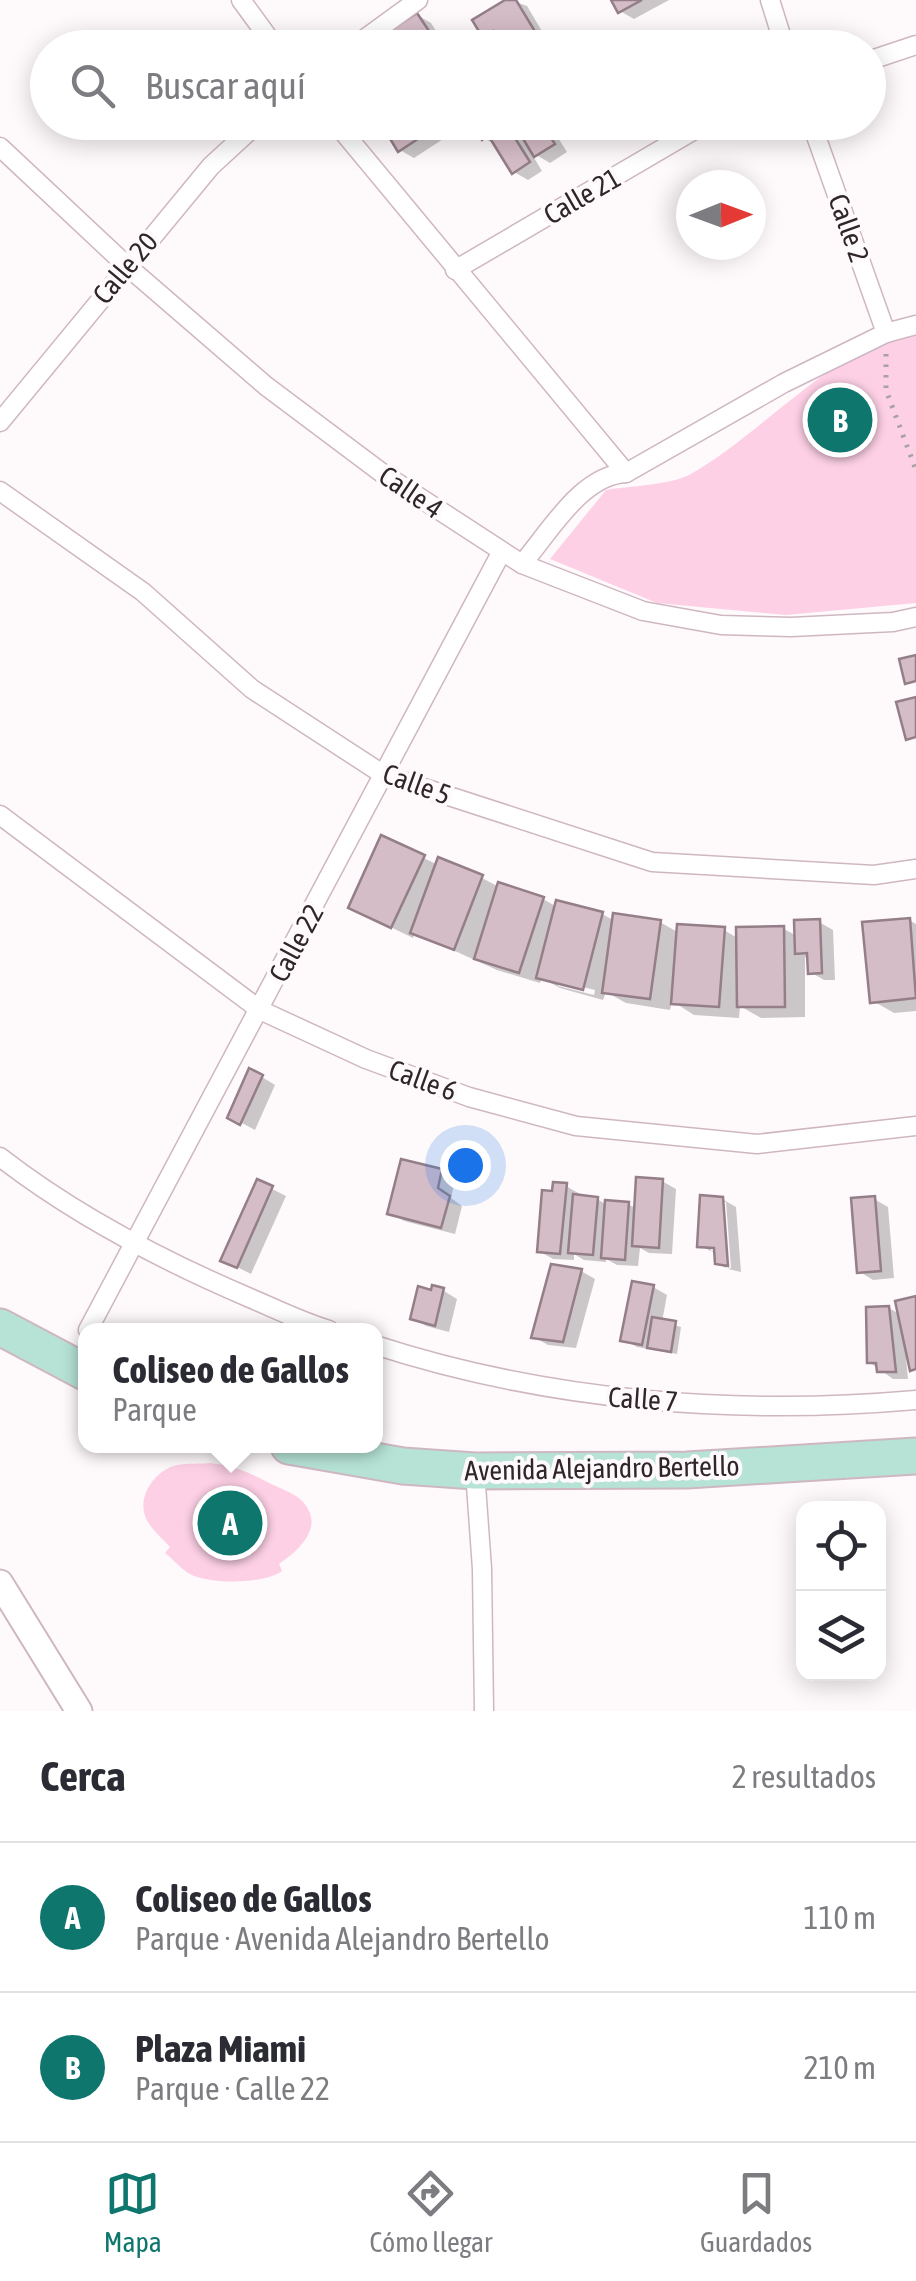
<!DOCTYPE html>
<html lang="es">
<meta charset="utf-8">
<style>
:root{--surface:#fff;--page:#f7f7f7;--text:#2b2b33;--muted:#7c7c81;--line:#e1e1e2;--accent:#0f766e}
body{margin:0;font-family:"Asap Condensed",sans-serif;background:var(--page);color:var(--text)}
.controls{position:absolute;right:30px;bottom:30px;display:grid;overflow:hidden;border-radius:20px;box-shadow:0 5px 25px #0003}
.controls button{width:90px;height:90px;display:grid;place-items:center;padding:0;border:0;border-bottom:2px solid var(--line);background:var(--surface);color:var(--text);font:50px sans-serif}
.compass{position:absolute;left:676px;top:170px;width:90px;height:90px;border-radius:50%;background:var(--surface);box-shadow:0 5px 25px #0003;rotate:89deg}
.you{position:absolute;left:465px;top:1165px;width:35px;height:35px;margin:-25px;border:8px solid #fff;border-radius:50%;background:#1a73e8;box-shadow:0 0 0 15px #1a73e833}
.badge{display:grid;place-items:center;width:65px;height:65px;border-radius:50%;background:var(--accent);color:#fff;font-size:32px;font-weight:700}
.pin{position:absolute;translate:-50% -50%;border:5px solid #fff;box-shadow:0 2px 10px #0006}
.popup{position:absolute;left:78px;top:1323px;width:305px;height:130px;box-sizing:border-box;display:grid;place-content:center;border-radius:20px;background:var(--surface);filter:drop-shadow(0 2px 8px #0005);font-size:32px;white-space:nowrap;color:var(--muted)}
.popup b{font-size:38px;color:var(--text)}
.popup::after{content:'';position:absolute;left:50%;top:100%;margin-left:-20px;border:20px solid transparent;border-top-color:var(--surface)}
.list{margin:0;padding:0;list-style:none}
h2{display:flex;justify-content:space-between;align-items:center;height:130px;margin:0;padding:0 40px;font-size:42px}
h2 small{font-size:32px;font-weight:400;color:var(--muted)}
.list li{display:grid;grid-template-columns:65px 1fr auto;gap:30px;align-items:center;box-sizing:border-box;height:150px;padding:0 40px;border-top:2px solid var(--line)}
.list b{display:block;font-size:38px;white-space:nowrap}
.list p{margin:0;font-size:32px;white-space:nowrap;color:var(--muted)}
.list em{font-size:32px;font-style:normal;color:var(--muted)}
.icon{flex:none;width:55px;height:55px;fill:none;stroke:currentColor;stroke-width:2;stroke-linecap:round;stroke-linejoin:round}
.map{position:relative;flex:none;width:916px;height:1711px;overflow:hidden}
.search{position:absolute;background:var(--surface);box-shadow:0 5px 25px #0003;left:30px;right:30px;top:30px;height:110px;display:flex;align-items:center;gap:25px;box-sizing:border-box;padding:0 35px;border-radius:55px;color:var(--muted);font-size:38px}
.sheet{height:430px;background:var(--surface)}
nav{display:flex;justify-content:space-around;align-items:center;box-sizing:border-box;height:140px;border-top:2px solid var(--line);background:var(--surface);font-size:28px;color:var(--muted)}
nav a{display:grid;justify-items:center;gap:5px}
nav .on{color:var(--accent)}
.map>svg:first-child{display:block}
</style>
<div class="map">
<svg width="916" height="1711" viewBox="0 0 916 1711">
<rect width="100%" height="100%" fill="#fef9fb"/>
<g fill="#fdd0e5">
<path d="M916 331V603L786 615 657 603 550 559 606 490C628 486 670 485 689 475 763 434 831 348 916 331Z"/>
<path d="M210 1463C233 1465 251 1473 271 1484 280 1488 293 1493 300 1499 327 1524 301 1549 279 1564L282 1571C262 1585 208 1584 190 1574 181 1569 173 1559 165 1553L170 1547C163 1539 153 1531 148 1522 134 1500 154 1470 177 1465 188 1463 200 1464 210 1463Z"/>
</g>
<g fill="#0003" fill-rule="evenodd">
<path d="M510 0 527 6 552 48H506L502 41 498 44 484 36Z"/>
<path d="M614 0H669L634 19 620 11Z"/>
<path d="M417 15 431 23 447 48H401Z"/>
<path d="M731 34 745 42 747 48H699Z"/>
<path d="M383 122H449L454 132 414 158 400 150Z"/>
<path d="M485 122H512L518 126 516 122H548L567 152 550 163 530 151 542 171 528 180 514 172 498 146 484 138Z"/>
<path d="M569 122H599L603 129 592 135Z"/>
<path d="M383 838 438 865 482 878 499 887 543 899 557 907 602 914 615 921 660 922 679 933 724 930 739 939 784 929 797 936 819 922 833 930 835 980H824L810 972V960L805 957V1017L761 1018 740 1006 739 1018 694 1015 672 1001 670 1010 626 1003 606 992 603 1000 560 988 542 978 540 983 497 970 415 933 413 938 372 918ZM558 981 595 990 594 995 558 986Z"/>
<path d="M909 920 916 924V1011L894 1013 873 1001Z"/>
<path d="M262 1077 275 1085 255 1130 240 1122Z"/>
<path d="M403 1162 441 1172 455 1180 451 1198 462 1206 455 1234 404 1221 390 1213Z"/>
<path d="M662 1181 676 1189 672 1254 649 1253 640 1248 638 1266 617 1265 606 1259V1262L584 1260 574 1254V1260L553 1259 539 1251 554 1194 566 1186 580 1194 579 1198 597 1199 607 1205 628 1204 637 1209Z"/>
<path d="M258 1182 286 1196 251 1274 237 1267Z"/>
<path d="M722 1199 736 1207 741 1272 728 1269 731 1268 726 1202H721L711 1246V1251L725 1252 726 1268 717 1263V1254L700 1246Z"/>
<path d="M874 1199 888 1207 894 1278 873 1280 860 1272Z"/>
<path d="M581 1271 595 1279 576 1348 548 1345 534 1337Z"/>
<path d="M653 1287 667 1295 662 1322 681 1327 677 1354 637 1347 623 1339Z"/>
<path d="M420 1289 444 1291 457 1299 449 1332 426 1326 412 1318Z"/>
<path d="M916 1299V1371L910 1357 906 1358 908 1379H893L869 1362 889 1308 901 1315Z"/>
</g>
<g fill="#d5bdc8" stroke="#947e88" stroke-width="2.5">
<path d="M505 0H516L545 48H503L493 31 483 38 472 20Z"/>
<path d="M611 0H642L618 13Z"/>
<path d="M417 13 435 40 425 48H398L388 32Z"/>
<path d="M732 32 738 48H693Z"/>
<path d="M380 122H442V123L398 152Z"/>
<path d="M481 122H505L530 162 512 174 488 135 482 140 473 127Z"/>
<path d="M513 122H541L555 144 534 157Z"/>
<path d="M916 655V681L905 684 899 659Z"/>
<path d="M916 697V737L906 740 896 702Z"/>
<path d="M381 835 425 855 391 928 348 908Z"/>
<path d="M438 857 483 875 454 950 410 933Z"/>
<path d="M498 882 544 897 519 973 474 959Z"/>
<path d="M556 900 603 912 583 990 536 978Z"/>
<path d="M613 913 661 920 650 999 602 993Z"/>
<path d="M910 918 916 998 870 1003 862 922Z"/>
<path d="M820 919 822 973 808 974 807 953 795 954 794 920Z"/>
<path d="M677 924 725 927 719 1007 671 1004Z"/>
<path d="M784 926 785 1007H737L736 927Z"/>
<path d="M249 1068 263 1075 240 1125 227 1118Z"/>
<path d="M401 1159 442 1169 438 1188 450 1196 441 1228 387 1214Z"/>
<path d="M636 1177 663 1179 659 1248 632 1246Z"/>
<path d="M257 1179 273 1186 237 1268 220 1261Z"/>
<path d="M553 1182 567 1183 560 1254 537 1252 542 1190 552 1191Z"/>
<path d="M573 1194 598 1197 593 1255 568 1253Z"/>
<path d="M700 1195 723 1197 728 1266 715 1264 714 1248 697 1247Z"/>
<path d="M875 1196 881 1271 857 1273 851 1198Z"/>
<path d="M605 1200 629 1202 625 1260 601 1258Z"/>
<path d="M551 1264 582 1269 563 1342 531 1338Z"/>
<path d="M632 1281 654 1285 642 1345 620 1341Z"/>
<path d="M432 1285 444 1288 435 1326 410 1319 418 1286 431 1290Z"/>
<path d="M916 1296V1369L910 1371 895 1301Z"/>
<path d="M889 1306 896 1372H877L876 1363H867L866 1307Z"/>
<path d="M652 1317 676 1321 671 1352 647 1348Z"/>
</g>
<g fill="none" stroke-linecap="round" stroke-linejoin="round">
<defs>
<g id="pedestrian">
<path d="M241 0 276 48"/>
<path d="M770 0 785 48"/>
<path d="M352 48 418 0"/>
<path d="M868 61 916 45"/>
<path d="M335 122 626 473"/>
<path d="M811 122 886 333"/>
<path d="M0 147 127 266 266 386 382 473 522 564 643 611 721 625 791 627 893 622 916 617"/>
<path d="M455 270 708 122"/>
<path d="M0 422 211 166 259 122"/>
<path d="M0 491 143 592 252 689 384 775 652 862 874 875 916 869"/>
<path d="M522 564C549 533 581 475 626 473L784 383 886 333 916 325"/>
<path d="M0 815 260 1010 366 1059 469 1097 576 1126 757 1144 916 1126"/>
<path d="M0 1157C76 1216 161 1260 250 1298 276 1309 302 1322 329 1330"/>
<path d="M88 1330 501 553"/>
<path d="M375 1345C548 1401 735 1416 916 1400"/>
<path d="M475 1471 482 1569 484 1711"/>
</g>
<path id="minor" d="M0 1583 79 1711"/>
<g id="secondary">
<path d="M0 1327 85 1372"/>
<path d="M289 1446 403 1466 475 1471 687 1470 916 1456"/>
</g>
</defs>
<use href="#pedestrian" stroke="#cfb7c2" stroke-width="21"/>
<use href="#minor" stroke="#cfb7c2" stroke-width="29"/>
<use href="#secondary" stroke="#cfb7c2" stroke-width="39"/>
<path stroke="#a8a1a4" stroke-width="5" stroke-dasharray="2.5 8" stroke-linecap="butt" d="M886 354V390L916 470"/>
<use href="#pedestrian" stroke="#fff" stroke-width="18"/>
<use href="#minor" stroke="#fff" stroke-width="25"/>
<use href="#secondary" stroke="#b6e3d6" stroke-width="35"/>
</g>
<g text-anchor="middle" stroke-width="8" stroke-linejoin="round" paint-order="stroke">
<g font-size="28" fill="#2f262a" stroke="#fef9fb">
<text transform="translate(582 196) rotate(-30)" y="10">Calle 21</text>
<text transform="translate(849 228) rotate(70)" y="10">Calle 2</text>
<text transform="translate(125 268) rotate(-50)" y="10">Calle 20</text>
<text transform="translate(411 492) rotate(34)" y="10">Calle 4</text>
<text transform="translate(417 784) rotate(20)" y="10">Calle 5</text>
<text transform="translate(296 943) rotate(-62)" y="10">Calle 22</text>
<text transform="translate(423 1080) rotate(20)" y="10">Calle 6</text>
<text transform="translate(643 1399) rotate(4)" y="10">Calle 7</text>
<text transform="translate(602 1468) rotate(-1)" y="10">Avenida Alejandro Bertello</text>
</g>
</g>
</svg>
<div class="controls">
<button><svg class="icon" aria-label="locate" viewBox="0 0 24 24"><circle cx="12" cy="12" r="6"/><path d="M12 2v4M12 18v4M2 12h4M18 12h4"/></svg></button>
<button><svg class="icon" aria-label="layers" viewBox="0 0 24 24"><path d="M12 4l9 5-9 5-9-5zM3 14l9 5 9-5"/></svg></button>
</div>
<svg class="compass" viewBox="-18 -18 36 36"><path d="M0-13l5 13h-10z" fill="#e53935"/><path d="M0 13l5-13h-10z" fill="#7c7c81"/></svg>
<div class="you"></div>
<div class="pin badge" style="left:230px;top:1523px">A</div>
<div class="popup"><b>Coliseo de Gallos</b>Parque</div>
<div class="pin badge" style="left:840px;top:420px">B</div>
<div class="search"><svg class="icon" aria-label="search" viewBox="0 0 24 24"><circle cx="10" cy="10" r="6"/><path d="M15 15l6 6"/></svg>Buscar aquí</div>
</div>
<section class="sheet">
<h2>Cerca<small>2 resultados</small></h2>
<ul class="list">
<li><span class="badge">A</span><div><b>Coliseo de Gallos</b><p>Parque · Avenida Alejandro Bertello</p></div><em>110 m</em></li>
<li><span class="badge">B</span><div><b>Plaza Miami</b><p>Parque · Calle 22</p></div><em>210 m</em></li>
</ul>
</section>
<nav>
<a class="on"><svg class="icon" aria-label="map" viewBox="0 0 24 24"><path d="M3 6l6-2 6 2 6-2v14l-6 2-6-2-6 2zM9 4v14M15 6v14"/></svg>Mapa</a>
<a><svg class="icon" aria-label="directions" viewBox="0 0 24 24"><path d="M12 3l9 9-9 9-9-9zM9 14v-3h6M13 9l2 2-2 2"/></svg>Cómo llegar</a>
<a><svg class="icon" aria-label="saved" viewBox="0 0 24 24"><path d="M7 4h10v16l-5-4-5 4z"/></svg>Guardados</a>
</nav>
